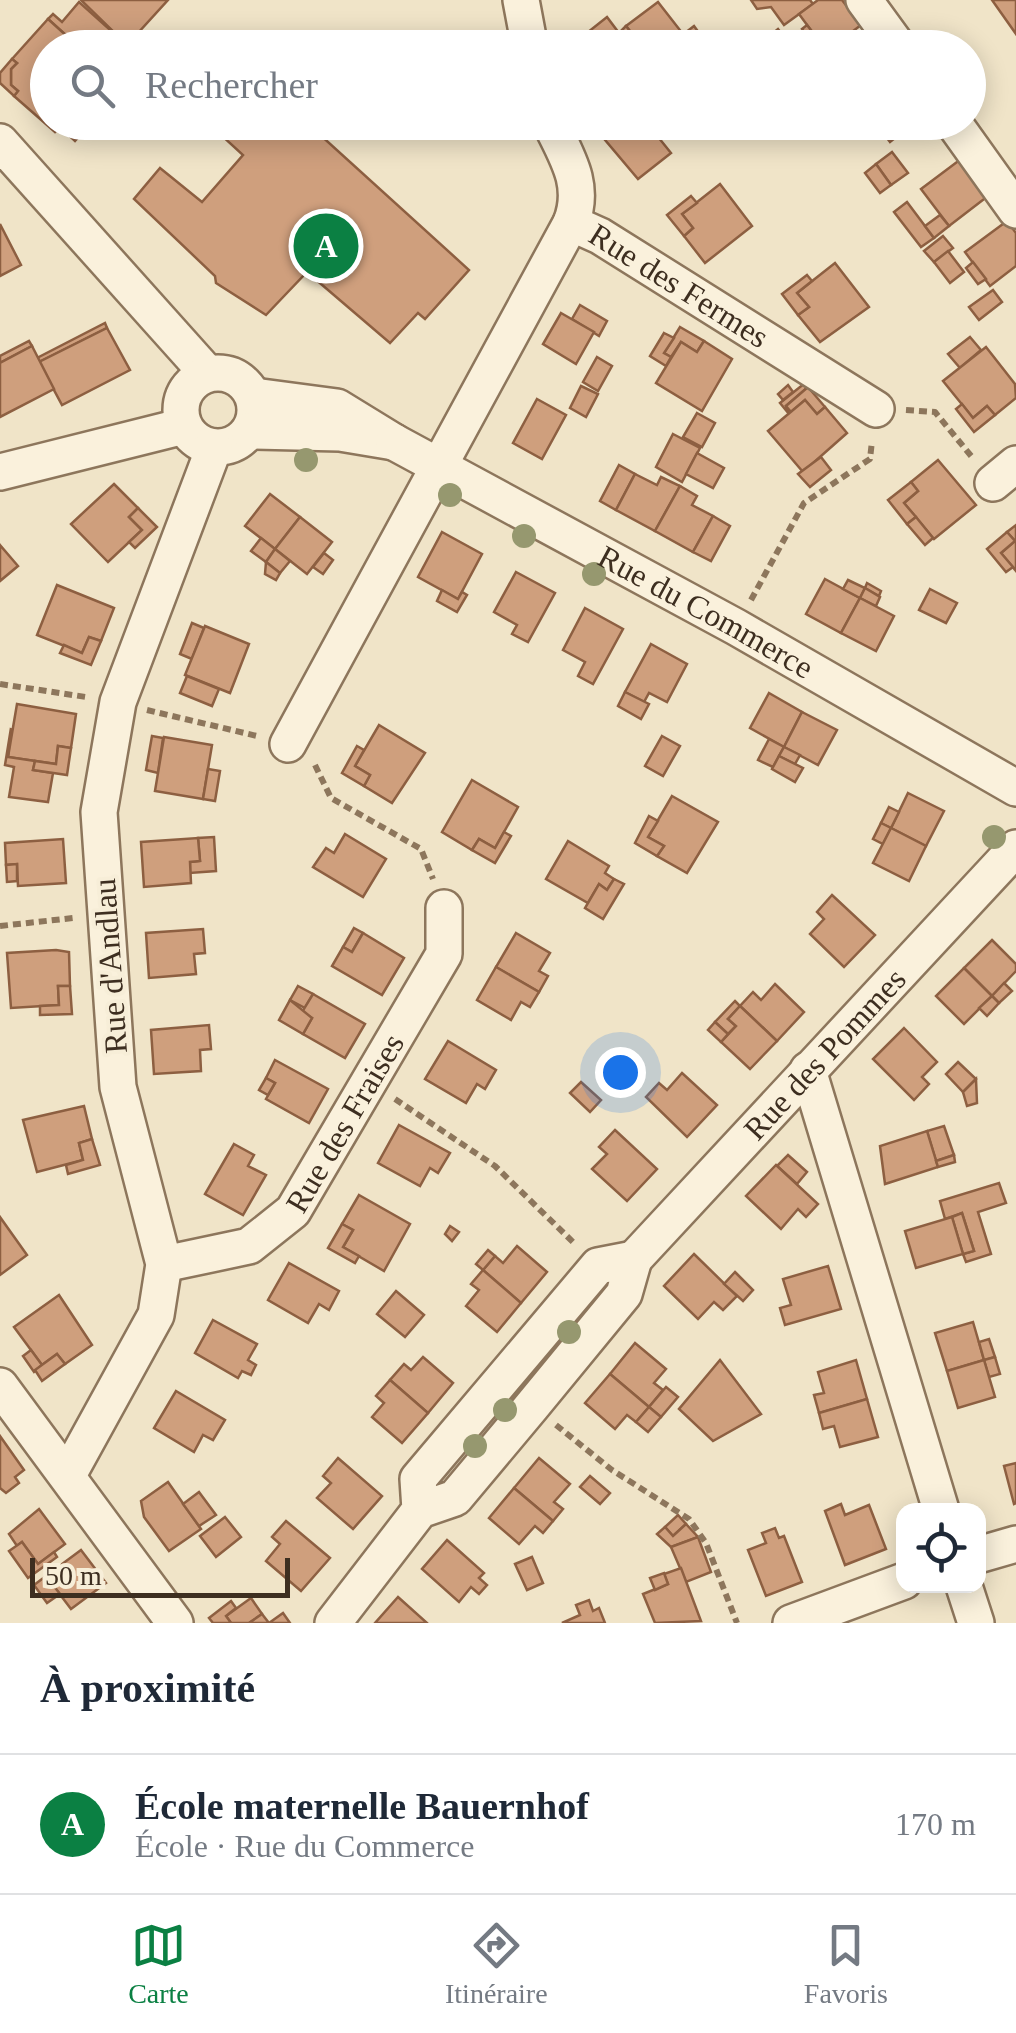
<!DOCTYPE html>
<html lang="fr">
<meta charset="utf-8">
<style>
:root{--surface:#fff;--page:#f6f6f7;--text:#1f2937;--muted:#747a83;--line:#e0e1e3;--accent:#0b8043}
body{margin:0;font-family:"Times New Roman",serif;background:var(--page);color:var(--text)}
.controls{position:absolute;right:30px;bottom:30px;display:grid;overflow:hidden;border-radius:20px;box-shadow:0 5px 25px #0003}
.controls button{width:90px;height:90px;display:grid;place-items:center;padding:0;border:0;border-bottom:2px solid var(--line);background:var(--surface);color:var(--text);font:50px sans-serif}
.scale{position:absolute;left:30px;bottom:25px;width:260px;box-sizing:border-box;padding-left:10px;border:5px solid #3d2e20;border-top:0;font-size:28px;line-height:35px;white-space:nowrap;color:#3d2e20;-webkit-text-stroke:8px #f7eed8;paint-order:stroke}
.you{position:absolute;left:620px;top:1072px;width:35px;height:35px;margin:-25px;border:8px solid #fff;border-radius:50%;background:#1a73e8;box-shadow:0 0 0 15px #1a73e833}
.badge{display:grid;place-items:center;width:65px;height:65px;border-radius:50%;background:var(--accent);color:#fff;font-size:32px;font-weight:700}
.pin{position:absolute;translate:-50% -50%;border:5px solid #fff;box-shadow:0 2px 10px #0006}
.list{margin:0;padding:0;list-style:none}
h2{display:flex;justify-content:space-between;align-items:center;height:130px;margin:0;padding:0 40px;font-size:42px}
h2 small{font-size:32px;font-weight:400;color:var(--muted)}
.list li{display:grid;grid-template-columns:65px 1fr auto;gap:30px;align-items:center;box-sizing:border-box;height:140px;padding:0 40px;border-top:2px solid var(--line)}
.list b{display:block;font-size:38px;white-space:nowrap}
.list p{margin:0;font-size:32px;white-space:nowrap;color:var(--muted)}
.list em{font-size:32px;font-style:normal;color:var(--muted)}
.icon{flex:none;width:55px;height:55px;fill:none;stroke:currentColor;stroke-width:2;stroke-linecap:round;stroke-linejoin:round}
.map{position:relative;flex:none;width:1016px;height:1623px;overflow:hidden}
.search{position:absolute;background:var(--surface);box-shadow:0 5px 25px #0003;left:30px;right:30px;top:30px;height:110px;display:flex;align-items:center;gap:25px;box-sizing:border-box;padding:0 35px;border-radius:55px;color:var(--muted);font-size:38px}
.sheet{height:270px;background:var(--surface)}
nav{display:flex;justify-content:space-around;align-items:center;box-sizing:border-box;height:140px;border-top:2px solid var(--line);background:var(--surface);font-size:28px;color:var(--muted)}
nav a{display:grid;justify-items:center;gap:5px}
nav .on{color:var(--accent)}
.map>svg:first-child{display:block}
</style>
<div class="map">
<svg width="1016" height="1623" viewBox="0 0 1016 1623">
<rect width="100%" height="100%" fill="#f0e4c8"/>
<g fill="#cf9f7d" stroke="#8d5f41" stroke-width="2.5">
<path d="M81 0H168L127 45Z"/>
<path d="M751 0H810L813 4 784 25 771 7 757 9Z"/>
<path d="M818 0H842L861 25 831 48H824L799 14Z"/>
<path d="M992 0H1016V34Z"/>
<path d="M79 2 127 45 125 48H80L48 19 53 14 62 22Z"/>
<path d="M658 2 683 34 667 48H643L626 26Z"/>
<path d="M607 17 619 33 626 26 643 48H568Z"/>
<path d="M48 19 80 48H48V122H92L75 141 60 127 55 132 14 96 18 91 11 85V69L17 63 12 59Z"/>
<path d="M807 25 821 43 816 47 802 29Z"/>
<path d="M694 26 710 48H690L681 36Z"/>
<path d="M778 29 793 48H766L762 42Z"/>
<path d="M681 36 690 48H667Z"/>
<path d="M12 59 17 63 11 69V85L18 91 14 96 0 83V73Z"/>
<path d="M207 122H306L469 270 425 319 418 313 390 343 307 272 266 315 216 283 215 276 134 199 160 168 202 202 243 155Z"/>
<path d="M601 122H646L671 153 638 179 595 128Z"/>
<path d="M862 122H875L879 127 870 133Z"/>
<path d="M875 122H915L890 142Z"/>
<path d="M892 152 908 173 891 185 876 164Z"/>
<path d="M961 159 988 196 949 226 921 189Z"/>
<path d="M876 164 891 185 880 193 865 173Z"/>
<path d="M720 184 752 226 705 263 684 236 693 228 682 214Z"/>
<path d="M691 196 697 203 682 214 693 228 684 236 667 215Z"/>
<path d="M907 202 934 238 921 247 894 212Z"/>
<path d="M940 215 949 226 934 238 925 226Z"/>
<path d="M1007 221 1016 233V266L990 286 965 252Z"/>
<path d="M0 224 21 265 0 276Z"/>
<path d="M943 236 953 248 934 262 924 251Z"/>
<path d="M948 251 964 272 950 283 934 262Z"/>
<path d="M973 262 986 279 978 284 966 268Z"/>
<path d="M835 263 869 307 820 342 798 315 809 307 797 293Z"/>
<path d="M807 275 812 281 797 293 809 307 798 315 782 294Z"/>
<path d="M993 290 1002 302 979 320 969 307Z"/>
<path d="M580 305 607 321 599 336 572 319Z"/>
<path d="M561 313 594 332 576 364 543 344Z"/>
<path d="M105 323 107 328 39 362 37 358Z"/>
<path d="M680 327 704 341 697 352 681 342 671 357 664 353Z"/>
<path d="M107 328 130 370 62 405 39 362Z"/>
<path d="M664 333 674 338 664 353 671 357 666 366 650 356Z"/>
<path d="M970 337 981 350 960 368 948 354Z"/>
<path d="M29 341 32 346 0 363V356Z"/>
<path d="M704 341 732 359 702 411 656 383 681 342 697 352Z"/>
<path d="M32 346 54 389 0 417V363Z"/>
<path d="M986 347 1015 384 1016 398 995 415 987 406 973 418 943 381Z"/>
<path d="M597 357 612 366 598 391 583 382Z"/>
<path d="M805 383 808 387 786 406 789 414 780 403Z"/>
<path d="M788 385 793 392 783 400 778 394Z"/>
<path d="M581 386 598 394 586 417 570 408Z"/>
<path d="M808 387 825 407 817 414 805 400 791 412 786 406Z"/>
<path d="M537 399 566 415 542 459 513 443Z"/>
<path d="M805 400 817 414 825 407 847 433 803 472 768 431Z"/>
<path d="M962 404 973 418 987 406 995 415 974 432 956 409Z"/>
<path d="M697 413 715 423 702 447 683 437Z"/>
<path d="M673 434 700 448 682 482 656 467Z"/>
<path d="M697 453 724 468 713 488 686 474Z"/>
<path d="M821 457 831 470 810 487 798 474Z"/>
<path d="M938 460 976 505 934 539 904 503 918 491 911 482Z"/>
<path d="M619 465 635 474 616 510 600 501Z"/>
<path d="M635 474 657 485 661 477 680 486 655 531 616 510Z"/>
<path d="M911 482 918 491 904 503 916 517 907 524 888 500Z"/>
<path d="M114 484 138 508 129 517 142 530 108 562 71 524Z"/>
<path d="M680 486 697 496 692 505 713 516 693 552 655 531Z"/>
<path d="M270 494 300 517 275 549 245 526Z"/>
<path d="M138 508 157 527 135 548 129 542 142 530 129 517Z"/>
<path d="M713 516 730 526 711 561 693 552Z"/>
<path d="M300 517 332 542 307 574 275 549Z"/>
<path d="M916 517 933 538 925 545 907 524Z"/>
<path d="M1016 525V571L1001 553 1015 541 1007 532Z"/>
<path d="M442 532 482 554 458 599 418 577Z"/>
<path d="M1007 532 1015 541 1001 553 1013 567 1006 572 987 549Z"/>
<path d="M261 538 275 549 266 562 251 551Z"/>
<path d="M0 545 18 566 0 581Z"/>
<path d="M275 549 290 561 280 573 266 562Z"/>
<path d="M324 553 333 560 323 574 313 567Z"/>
<path d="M266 562 280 573 276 580 265 574Z"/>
<path d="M516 572 555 593 528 642 512 634 517 625 494 612Z"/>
<path d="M825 579 860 598 841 633 806 614Z"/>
<path d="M848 580 865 588 860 598 843 589Z"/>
<path d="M867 583 881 591 879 596 865 588Z"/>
<path d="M57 585 114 608 101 641 89 637 82 653 37 635Z"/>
<path d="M865 588 880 597 876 606 860 598Z"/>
<path d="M930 589 957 603 946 623 919 610Z"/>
<path d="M442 590 458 599 462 592 467 595 457 612 437 601Z"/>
<path d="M860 598 894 616 876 651 841 633Z"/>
<path d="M585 608 623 629 593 684 578 676 585 662 563 650Z"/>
<path d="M192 623 204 628 192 659 180 654Z"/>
<path d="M205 626 249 644 230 693 185 675Z"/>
<path d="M89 637 101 641 91 665 60 653 64 645 82 653Z"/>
<path d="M651 644 687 664 667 702 649 693 644 702 625 692Z"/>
<path d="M187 676 219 689 212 706 180 693Z"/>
<path d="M625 692 649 704 641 719 618 706Z"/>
<path d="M769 693 802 712 784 747 750 728Z"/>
<path d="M17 704 76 714 71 748 58 746 56 764 8 757Z"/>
<path d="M802 712 837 730 818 765 784 747Z"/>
<path d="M379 725 425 753 392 803 364 786 370 775 355 766Z"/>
<path d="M11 728 8 757 35 761 33 770 53 773 48 802 9 797 14 767 5 765Z"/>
<path d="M152 736 163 738 158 773 146 770Z"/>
<path d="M662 736 680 746 663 776 645 766Z"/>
<path d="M164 737 212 745 203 799 155 791Z"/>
<path d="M769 739 784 747 773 767 758 760Z"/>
<path d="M58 746 71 748 67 775 33 770 35 761 56 764Z"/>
<path d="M357 746 364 750 355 766 370 775 364 786 342 773Z"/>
<path d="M784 747 800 755 795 764 779 756Z"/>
<path d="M779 756 803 768 795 782 772 769Z"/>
<path d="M208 769 220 771 215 801 203 799Z"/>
<path d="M472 780 518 807 495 848 479 839 472 850 442 832Z"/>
<path d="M908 793 944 811 926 846 891 828Z"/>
<path d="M672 796 718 822 687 873 657 856 664 846 648 837Z"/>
<path d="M889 807 899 812 891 828 881 823Z"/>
<path d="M649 816 658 821 648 837 664 846 657 856 635 843Z"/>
<path d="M881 823 891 828 883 844 873 839Z"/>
<path d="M891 828 926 846 909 881 873 863Z"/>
<path d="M504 832 511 836 495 863 472 850 479 839 495 848Z"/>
<path d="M345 834 386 859 363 897 313 867 326 848 334 853Z"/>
<path d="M214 837 216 871 190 873V862L200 861 198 838Z"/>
<path d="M198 838 200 861 190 862 191 883 144 887 141 842Z"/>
<path d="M63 839 66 883 18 886 17 864 6 865 5 843Z"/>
<path d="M568 841 609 866 605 873 614 879 607 890 599 884 588 903 546 879Z"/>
<path d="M17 864V881L7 882 6 865Z"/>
<path d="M614 879 624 884 603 919 585 908 599 884 607 890Z"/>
<path d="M832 895 875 935 844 967 810 934 824 919 817 912Z"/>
<path d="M354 928 363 933 352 952 343 947Z"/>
<path d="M203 929 205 953 194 954 196 974 149 978 146 933Z"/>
<path d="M363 933 404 958 382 995 332 966 343 947 352 952Z"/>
<path d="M516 933 550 953 539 971 548 976 539 992 496 967Z"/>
<path d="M992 940 1016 964V971L992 996 964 968Z"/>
<path d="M56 950 69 952 70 986H58L59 1005 11 1008 7 953Z"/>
<path d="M496 967 539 992 530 1007 521 1002 511 1020 477 1000Z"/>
<path d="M964 968 992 996 964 1024 936 996Z"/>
<path d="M1004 983 1012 991 999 1003 992 996Z"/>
<path d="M775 984 804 1012 777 1041 740 1006 753 992 761 1000Z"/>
<path d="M58 986H70L72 1014 40 1015V1006L59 1005Z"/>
<path d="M298 986 313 994 305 1008 290 1000Z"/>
<path d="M313 994 365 1024 345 1058 303 1034 312 1018 302 1012Z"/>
<path d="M992 996 999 1003 987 1016 979 1008Z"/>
<path d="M290 1000 312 1018 303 1034 279 1020Z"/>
<path d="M735 1001 740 1006 728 1019 736 1026 728 1034 715 1022Z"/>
<path d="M740 1006 777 1041 750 1069 721 1042 736 1026 728 1019Z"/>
<path d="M715 1022 728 1034 721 1042 708 1030Z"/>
<path d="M209 1025 211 1049 200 1050 201 1071 154 1074 151 1030Z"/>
<path d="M904 1028 937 1062 922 1077 929 1084 914 1100 873 1059Z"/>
<path d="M448 1041 496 1070 485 1089 477 1084 466 1103 425 1079Z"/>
<path d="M275 1060 328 1089 309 1123 266 1099 275 1083 266 1078Z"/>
<path d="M958 1062 976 1079 963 1092 946 1074Z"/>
<path d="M682 1073 717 1105 687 1137 646 1097 659 1083 667 1090Z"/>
<path d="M266 1078 275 1083 268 1095 259 1090Z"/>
<path d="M976 1079 977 1103 967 1106 963 1092Z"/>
<path d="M581 1082 601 1100 590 1112 570 1093Z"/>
<path d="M84 1106 92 1139 79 1143 83 1160 37 1172 23 1120Z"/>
<path d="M399 1125 450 1153 438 1173 430 1168 420 1186 378 1163Z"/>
<path d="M944 1126 954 1155 936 1161 927 1131Z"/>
<path d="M615 1130 657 1169 627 1201 592 1169 607 1154 599 1147Z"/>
<path d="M927 1131 938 1167 885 1184 880 1146Z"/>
<path d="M92 1139 100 1165 68 1174 66 1165 83 1160 79 1143Z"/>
<path d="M234 1144 254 1155 248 1166 266 1175 243 1215 205 1194Z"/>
<path d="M788 1155 807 1172 797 1184 777 1166Z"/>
<path d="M954 1155 955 1162 938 1167 936 1161Z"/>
<path d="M776 1165 818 1204 806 1217 798 1209 781 1229 746 1196Z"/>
<path d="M999 1183 1006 1203 978 1212 991 1254 966 1262 963 1254 974 1251 962 1213 945 1219 940 1201Z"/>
<path d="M359 1195 410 1224 384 1271 343 1247 353 1230 342 1224Z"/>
<path d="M962 1213 974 1251 963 1254 952 1217Z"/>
<path d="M0 1217 27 1255 0 1275Z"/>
<path d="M952 1217 963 1254 916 1268 905 1231Z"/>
<path d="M342 1224 353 1230 343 1247 359 1256 355 1263 328 1248Z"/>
<path d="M450 1226 459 1232 452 1241 445 1234Z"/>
<path d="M517 1246 547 1272 521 1303 483 1270 495 1256 503 1263Z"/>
<path d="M488 1250 495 1256 483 1270 476 1264Z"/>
<path d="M694 1254 737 1296 723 1310 714 1302 698 1319 664 1286Z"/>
<path d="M289 1263 339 1291 329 1310 319 1304 308 1323 268 1300Z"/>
<path d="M828 1266 841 1309 785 1325 780 1308 791 1305 783 1279Z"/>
<path d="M483 1270 521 1303 497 1332 466 1306 479 1290 471 1284Z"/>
<path d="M735 1272 753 1290 743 1301 724 1284Z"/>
<path d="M396 1291 424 1315 405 1337 377 1314Z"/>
<path d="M59 1295 92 1345 65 1364 57 1354 42 1365 14 1327Z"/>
<path d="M213 1320 257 1344 248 1360 256 1365 251 1375 242 1371 238 1378 195 1353Z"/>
<path d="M973 1322 984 1360 947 1371 935 1333Z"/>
<path d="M989 1339 995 1357 984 1360 979 1342Z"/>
<path d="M635 1343 666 1369 654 1383 663 1390 649 1407 610 1374Z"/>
<path d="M31 1350 42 1365 34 1372 23 1356Z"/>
<path d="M57 1354 65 1364 42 1381 35 1370Z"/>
<path d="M423 1357 453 1383 428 1413 390 1380 404 1364 411 1370Z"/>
<path d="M995 1357 1000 1374 989 1377 984 1360Z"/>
<path d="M720 1360 761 1414 713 1441 679 1409Z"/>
<path d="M856 1360 867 1399 819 1413 814 1395 824 1393 818 1372Z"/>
<path d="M984 1360 995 1397 958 1408 947 1371Z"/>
<path d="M610 1374 649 1407 636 1422 627 1415 615 1429 585 1403Z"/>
<path d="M390 1380 428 1413 402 1443 372 1417 384 1403 376 1396Z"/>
<path d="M666 1387 678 1397 661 1417 649 1407Z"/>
<path d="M176 1391 225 1420 213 1440 203 1435 194 1452 154 1428Z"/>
<path d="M867 1399 878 1437 840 1447 834 1426 823 1429 819 1413Z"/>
<path d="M649 1407 661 1417 648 1432 636 1422Z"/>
<path d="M0 1436 24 1470 15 1477 19 1483 6 1493 0 1488Z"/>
<path d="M338 1458 382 1496 353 1529 317 1498 331 1483 323 1476Z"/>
<path d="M539 1458 570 1484 554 1502 563 1509 553 1521 514 1488Z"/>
<path d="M1016 1463V1503L1014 1504 1004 1466Z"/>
<path d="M590 1476 610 1493 600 1504 580 1487Z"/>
<path d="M168 1482 201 1529 169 1551 144 1517 141 1501Z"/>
<path d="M514 1488 553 1521 543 1533 535 1526 519 1544 489 1518Z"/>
<path d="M199 1492 216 1515 199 1526 183 1504Z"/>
<path d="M841 1504 845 1515 869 1505 886 1549 845 1565 825 1511Z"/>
<path d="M39 1509 65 1544 38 1564 22 1542 17 1546 9 1534Z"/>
<path d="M678 1515 686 1524 673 1536 665 1527Z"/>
<path d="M225 1517 241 1537 216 1557 200 1536Z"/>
<path d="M286 1521 330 1558 301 1591 266 1561 280 1544 272 1537Z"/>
<path d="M686 1524 698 1537 671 1547 657 1534 665 1527 673 1536Z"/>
<path d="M775 1528 779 1538 784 1536 802 1582 766 1596 748 1550 766 1543 762 1533Z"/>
<path d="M698 1537 711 1572 686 1582 671 1547Z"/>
<path d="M447 1540 484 1573 479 1578 487 1585 479 1594 471 1587 459 1602 422 1569Z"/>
<path d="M22 1542 38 1564 54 1552 57 1557 28 1578 9 1551Z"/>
<path d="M81 1550 106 1583 71 1609 46 1576Z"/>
<path d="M532 1557 543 1583 527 1590 515 1564Z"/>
<path d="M681 1568 701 1621 655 1623 643 1594 668 1584 664 1574Z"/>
<path d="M664 1573 668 1584 655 1590 650 1578Z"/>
<path d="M46 1576 60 1594 47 1603 34 1585Z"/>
<path d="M398 1597 427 1623H375Z"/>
<path d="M251 1598 262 1614 249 1623H231L226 1616Z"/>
<path d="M589 1600 593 1611 599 1608 605 1623H562L580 1615 576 1605Z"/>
<path d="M231 1601 236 1608 226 1616 231 1623H213L209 1618Z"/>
<path d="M283 1613 290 1623H269Z"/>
<path d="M262 1614 269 1623H249Z"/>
</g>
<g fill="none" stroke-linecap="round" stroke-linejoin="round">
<defs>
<g id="street">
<path d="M521 0 530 48"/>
<path d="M864 0 899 48"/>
<path d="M953 122 1016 210"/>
<path d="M0 142 207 373"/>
<path id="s1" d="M571 223 600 236 876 409"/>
<circle cx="218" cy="410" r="37"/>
<path d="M249 431 340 433 394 442 337 407 254 396"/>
<path id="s2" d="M394 442 736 627 1016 788"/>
<path d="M0 472 184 426"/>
<path d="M993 483 1016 464"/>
<path d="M288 744 571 223C586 185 567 157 550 122"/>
<path d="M808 1070 941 1510"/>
<path id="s3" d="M634 1259 1016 848"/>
<path id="s4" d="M164 1264 249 1246 293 1211 444 954V908"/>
<path d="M0 1386 175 1623"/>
<path d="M68 1475 156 1315 164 1264 118 1087 99 812 118 702 214 448"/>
<path d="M978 1555 1016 1544"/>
<path d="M964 1586 976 1623"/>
<path d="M333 1623 420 1510 455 1498 532 1406 624 1294 634 1259 598 1266 418 1479 420 1510"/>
<path d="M791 1623 904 1581"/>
</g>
</defs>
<use href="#street" stroke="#8d765c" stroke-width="40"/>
<g stroke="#8d765c" stroke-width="6" stroke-dasharray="8 5" stroke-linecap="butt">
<path d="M906 410 935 412 972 457"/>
<path d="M751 600 804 503 870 459 872 441"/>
<path d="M0 684 86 697"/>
<path d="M147 710 257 736"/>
<path d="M315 765 331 798 421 849 433 879"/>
<path d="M0 926 73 918"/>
<path d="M395 1099 495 1166 575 1244"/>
<path d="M556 1425 612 1470 689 1519 706 1543 737 1623"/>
</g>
<use href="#street" stroke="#faf1dc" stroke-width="35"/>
</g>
<g fill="#96986f">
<circle cx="306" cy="460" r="12"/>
<circle cx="450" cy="495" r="12"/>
<circle cx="524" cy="536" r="12"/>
<circle cx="594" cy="574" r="12"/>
<circle cx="994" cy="837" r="12"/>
<circle cx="569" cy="1332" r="12"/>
<circle cx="505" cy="1410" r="12"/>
<circle cx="475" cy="1446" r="12"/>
</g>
<g text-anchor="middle" stroke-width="8" stroke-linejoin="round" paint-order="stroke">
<g font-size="32" fill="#3d2e20" stroke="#f7eed8">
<text dy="11" stroke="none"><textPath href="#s1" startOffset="125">Rue des Fermes</textPath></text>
<text dy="11" stroke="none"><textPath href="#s2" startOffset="355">Rue du Commerce</textPath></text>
<text transform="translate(110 966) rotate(-94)" y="11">Rue d'Andlau</text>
<text dy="11" stroke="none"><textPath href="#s3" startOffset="280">Rue des Pommes</textPath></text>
<text dy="11" stroke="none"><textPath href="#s4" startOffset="245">Rue des Fraises</textPath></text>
</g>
</g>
</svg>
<div class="controls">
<button><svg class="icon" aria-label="locate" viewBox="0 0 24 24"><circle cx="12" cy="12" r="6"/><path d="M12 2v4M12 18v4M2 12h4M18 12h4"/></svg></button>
</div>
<div class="scale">50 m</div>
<div class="you"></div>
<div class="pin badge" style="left:326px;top:246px">A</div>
<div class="search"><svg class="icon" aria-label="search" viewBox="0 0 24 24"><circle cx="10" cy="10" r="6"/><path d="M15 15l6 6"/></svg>Rechercher</div>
</div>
<section class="sheet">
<h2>À proximité<small></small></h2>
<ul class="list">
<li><span class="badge">A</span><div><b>École maternelle Bauernhof</b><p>École · Rue du Commerce</p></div><em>170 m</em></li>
</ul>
</section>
<nav>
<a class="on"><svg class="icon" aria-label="map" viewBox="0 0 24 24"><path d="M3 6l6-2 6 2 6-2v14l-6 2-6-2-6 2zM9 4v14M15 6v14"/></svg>Carte</a>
<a><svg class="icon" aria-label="directions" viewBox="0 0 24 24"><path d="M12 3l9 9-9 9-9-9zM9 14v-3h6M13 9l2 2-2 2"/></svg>Itinéraire</a>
<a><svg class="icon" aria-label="saved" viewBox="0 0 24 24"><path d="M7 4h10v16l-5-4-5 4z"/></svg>Favoris</a>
</nav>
